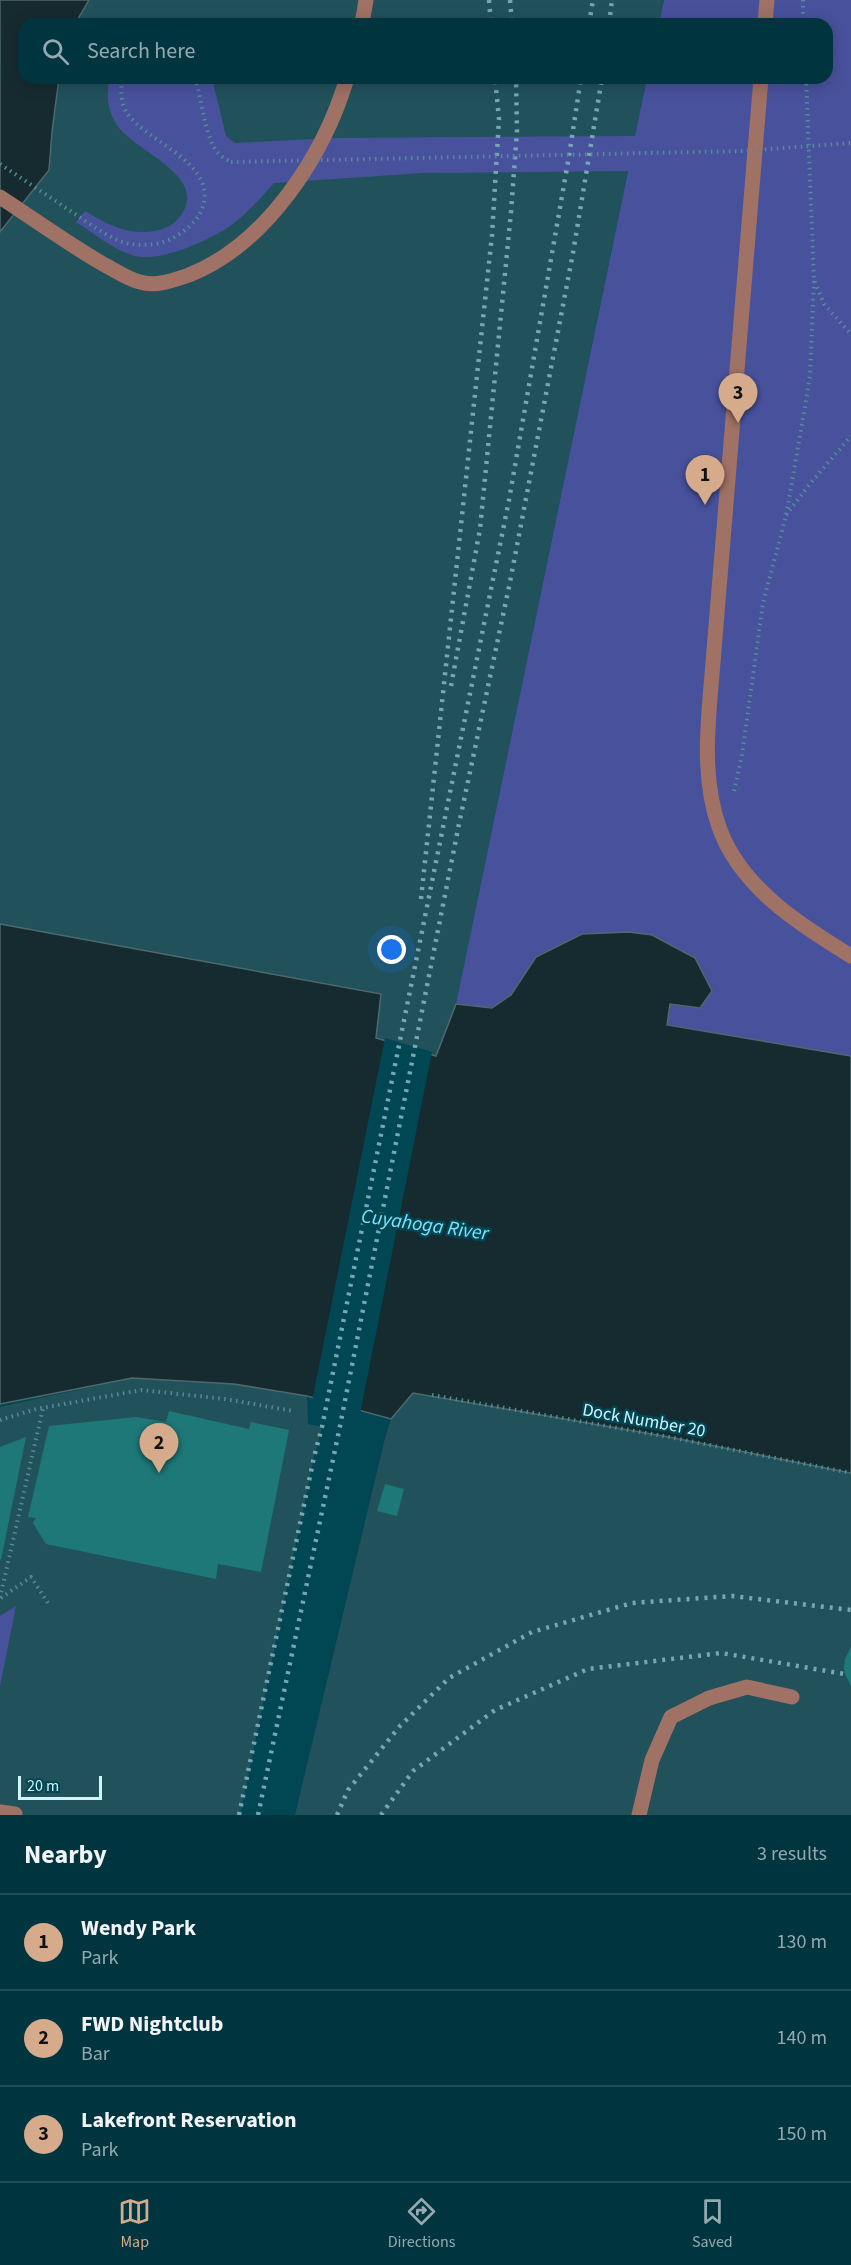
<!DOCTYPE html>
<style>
:root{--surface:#00343e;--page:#0e3f49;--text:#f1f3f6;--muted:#95aab0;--line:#224f58;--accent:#d6ab8b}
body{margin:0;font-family:"Source Sans 3",sans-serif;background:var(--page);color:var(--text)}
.scale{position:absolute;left:18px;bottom:15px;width:84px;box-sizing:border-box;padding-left:6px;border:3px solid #d1f5ff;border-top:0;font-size:16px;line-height:21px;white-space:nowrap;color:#d1f5ff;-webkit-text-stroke:4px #004653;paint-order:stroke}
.you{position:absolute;left:392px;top:950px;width:21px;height:21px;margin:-15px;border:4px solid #fff;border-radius:50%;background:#1a73e8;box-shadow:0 0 0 9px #1a73e833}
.badge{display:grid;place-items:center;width:39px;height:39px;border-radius:50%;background:var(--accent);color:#111;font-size:20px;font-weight:700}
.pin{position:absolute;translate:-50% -50px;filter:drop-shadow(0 2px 3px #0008)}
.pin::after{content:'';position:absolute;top:32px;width:21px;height:18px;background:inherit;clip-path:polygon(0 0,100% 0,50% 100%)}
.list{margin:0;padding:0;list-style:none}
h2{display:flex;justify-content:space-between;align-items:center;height:78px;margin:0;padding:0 24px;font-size:26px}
h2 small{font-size:20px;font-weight:400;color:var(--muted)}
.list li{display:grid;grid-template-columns:39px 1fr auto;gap:18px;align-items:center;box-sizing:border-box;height:96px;padding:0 24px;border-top:2px solid var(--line)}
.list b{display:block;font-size:22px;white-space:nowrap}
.list p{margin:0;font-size:20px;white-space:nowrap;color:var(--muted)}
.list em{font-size:20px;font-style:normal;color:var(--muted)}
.icon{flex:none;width:33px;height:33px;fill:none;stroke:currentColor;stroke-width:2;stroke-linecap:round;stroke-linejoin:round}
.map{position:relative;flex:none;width:851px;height:1815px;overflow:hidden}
.search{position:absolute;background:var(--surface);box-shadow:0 3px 15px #0003;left:18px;right:18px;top:18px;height:66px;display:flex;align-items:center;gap:15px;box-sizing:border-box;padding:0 21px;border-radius:18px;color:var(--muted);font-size:22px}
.sheet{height:366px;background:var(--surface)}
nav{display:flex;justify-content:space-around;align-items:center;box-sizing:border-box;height:84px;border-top:2px solid var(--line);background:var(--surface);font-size:16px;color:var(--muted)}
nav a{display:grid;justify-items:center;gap:3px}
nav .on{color:var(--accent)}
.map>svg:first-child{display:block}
</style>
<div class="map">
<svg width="851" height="1815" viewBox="0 0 851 1815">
<rect width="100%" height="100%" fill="#004653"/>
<g fill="#21525c">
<path d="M89 0H664L659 24H75Z"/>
<path d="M59 78H647L456 1004 436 1056 375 1038 381 994 0 924V232L49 170 52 132Z"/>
<path d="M131 1378 234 1384 307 1396 308 1424 322 1427 314 1457 240 1815H0V1407Z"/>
<path d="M412 1393 851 1469V1815H295L384 1442 391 1419Z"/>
</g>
<g fill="#48529c">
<path d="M664 0H851V1056L667 1025 670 1004 652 935 629 932 582 934 536 957 511 995 492 1008 456 1004 628 171 423 173 274 183C260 199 245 216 227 228 205 242 157 264 132 255 112 249 94 233 76 222L85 211C110 226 133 238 162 229 171 227 178 220 183 212 206 173 130 150 115 122 107 108 107 94 109 78H212L226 136 235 143 337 138 635 136 647 78H827V24H659Z"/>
<path d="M16 1606 0 1686V1616Z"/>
</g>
<g fill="#162b30" stroke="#4e686e" stroke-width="1.5">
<path d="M0 0H89L75 24H24V78H59L52 132 49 170 0 232Z"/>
<path d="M0 924 381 994 376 1038 436 1056 456 1004 492 1008 511 995 536 957 582 934 629 932 652 935 695 958 712 991 700 1008 670 1004 667 1025 851 1056V1473L669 1437 413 1393 391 1419 307 1396 234 1384 132 1378 0 1404Z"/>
</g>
<path fill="#004653" d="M385 1038 432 1052 360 1414 312 1401Z"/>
<g fill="#1e7878">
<path d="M169 1411 249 1429 251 1422 289 1430 261 1572 218 1564 216 1579 46 1544 33 1523 36 1518 28 1517 49 1426 136 1417 166 1422Z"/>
<path d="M26 1437 1 1560 0 1559V1447Z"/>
<path d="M385 1484 404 1489 397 1516 377 1511Z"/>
<path d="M851 1647V1686L845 1674 844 1667 845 1659Z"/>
</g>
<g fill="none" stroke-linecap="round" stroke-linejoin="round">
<g stroke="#538c97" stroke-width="4" stroke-dasharray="1.5 4.5" stroke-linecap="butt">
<path d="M803 0V24"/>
<path d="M195 78C202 99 205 140 219 154 223 158 228 160 231 162"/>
<path d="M806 78 814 280 824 304 851 334"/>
<path d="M0 164C24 180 48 196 72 212 86 221 100 232 115 239 131 247 157 247 173 238 187 230 201 219 204 202 212 161 147 142 127 113 120 103 121 89 122 78"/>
<path d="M786 515 813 480 851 436"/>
<path d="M734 791 742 755 763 603 786 516 805 407 810 375 814 280"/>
<path d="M432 1395 669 1437 851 1473"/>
<path d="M0 1420 36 1409 142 1390 225 1399 293 1411"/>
<path d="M0 1598 43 1408"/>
<path d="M1 1598 31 1577 48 1603"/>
</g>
<g stroke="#a07165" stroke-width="15">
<path d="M362 24 366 0"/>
<path d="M765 24 767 0"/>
<path d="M761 78 714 650C710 708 699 771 719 827 740 887 800 925 851 956"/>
<path d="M0 197C34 219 68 244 103 264 115 270 127 279 140 282 156 287 174 280 189 275 267 244 324 155 347 78"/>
<path d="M0 1812 15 1814"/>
<path d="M639 1815 652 1760 671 1717 709 1698 747 1687 792 1697"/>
</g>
<g stroke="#75a8b4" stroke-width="4.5" stroke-dasharray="3 6" stroke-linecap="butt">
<path d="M489 0 491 24"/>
<path d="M510 0 512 24"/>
<path d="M589 24 593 0"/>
<path d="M609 24 612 0"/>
<path d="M451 686 480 529 511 212 517 131 516 78"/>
<path d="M421 899 492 235 499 119 495 78"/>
<path d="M239 1815 314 1457 322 1427 509 500 569 156 581 78"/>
<path d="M258 1815 339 1431 459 824 510 582 573 253 602 78"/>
<path d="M337 1815 348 1790 400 1726 449 1678 532 1632 632 1603 732 1596 851 1610"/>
<path d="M381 1815 413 1771 495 1710 588 1669 721 1653 845 1674"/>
</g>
<path stroke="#538c97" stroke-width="4" stroke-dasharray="1.5 4.5" stroke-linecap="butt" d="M231 162 743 151 851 143"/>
</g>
<g text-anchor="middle" stroke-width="5" stroke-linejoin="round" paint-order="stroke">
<g font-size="18" fill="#d1f5ff" stroke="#004653">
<text transform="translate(644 1420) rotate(10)" y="6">Dock Number 20</text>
</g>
<g font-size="20" font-style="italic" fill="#7ee4fd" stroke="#004653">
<text transform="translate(425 1224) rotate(8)" y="7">Cuyahoga River</text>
</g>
</g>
</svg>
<div class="scale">20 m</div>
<div class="you"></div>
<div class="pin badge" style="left:705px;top:505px">1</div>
<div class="pin badge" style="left:159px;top:1473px">2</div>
<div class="pin badge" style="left:738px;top:423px">3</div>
<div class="search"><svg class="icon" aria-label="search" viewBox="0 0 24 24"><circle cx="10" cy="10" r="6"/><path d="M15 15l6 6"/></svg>Search here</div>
</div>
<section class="sheet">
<h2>Nearby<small>3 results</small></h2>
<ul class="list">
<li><span class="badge">1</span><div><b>Wendy Park</b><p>Park</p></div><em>130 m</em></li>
<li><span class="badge">2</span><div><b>FWD Nightclub</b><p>Bar</p></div><em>140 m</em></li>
<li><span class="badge">3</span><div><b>Lakefront Reservation</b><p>Park</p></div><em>150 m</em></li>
</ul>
</section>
<nav>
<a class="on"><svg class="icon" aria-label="map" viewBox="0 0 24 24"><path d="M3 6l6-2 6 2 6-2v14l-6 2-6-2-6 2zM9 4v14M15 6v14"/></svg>Map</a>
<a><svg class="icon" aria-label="directions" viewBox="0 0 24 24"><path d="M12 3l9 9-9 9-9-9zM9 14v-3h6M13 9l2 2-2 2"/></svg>Directions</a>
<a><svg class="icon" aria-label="saved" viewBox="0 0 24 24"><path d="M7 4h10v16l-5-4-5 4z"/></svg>Saved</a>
</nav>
